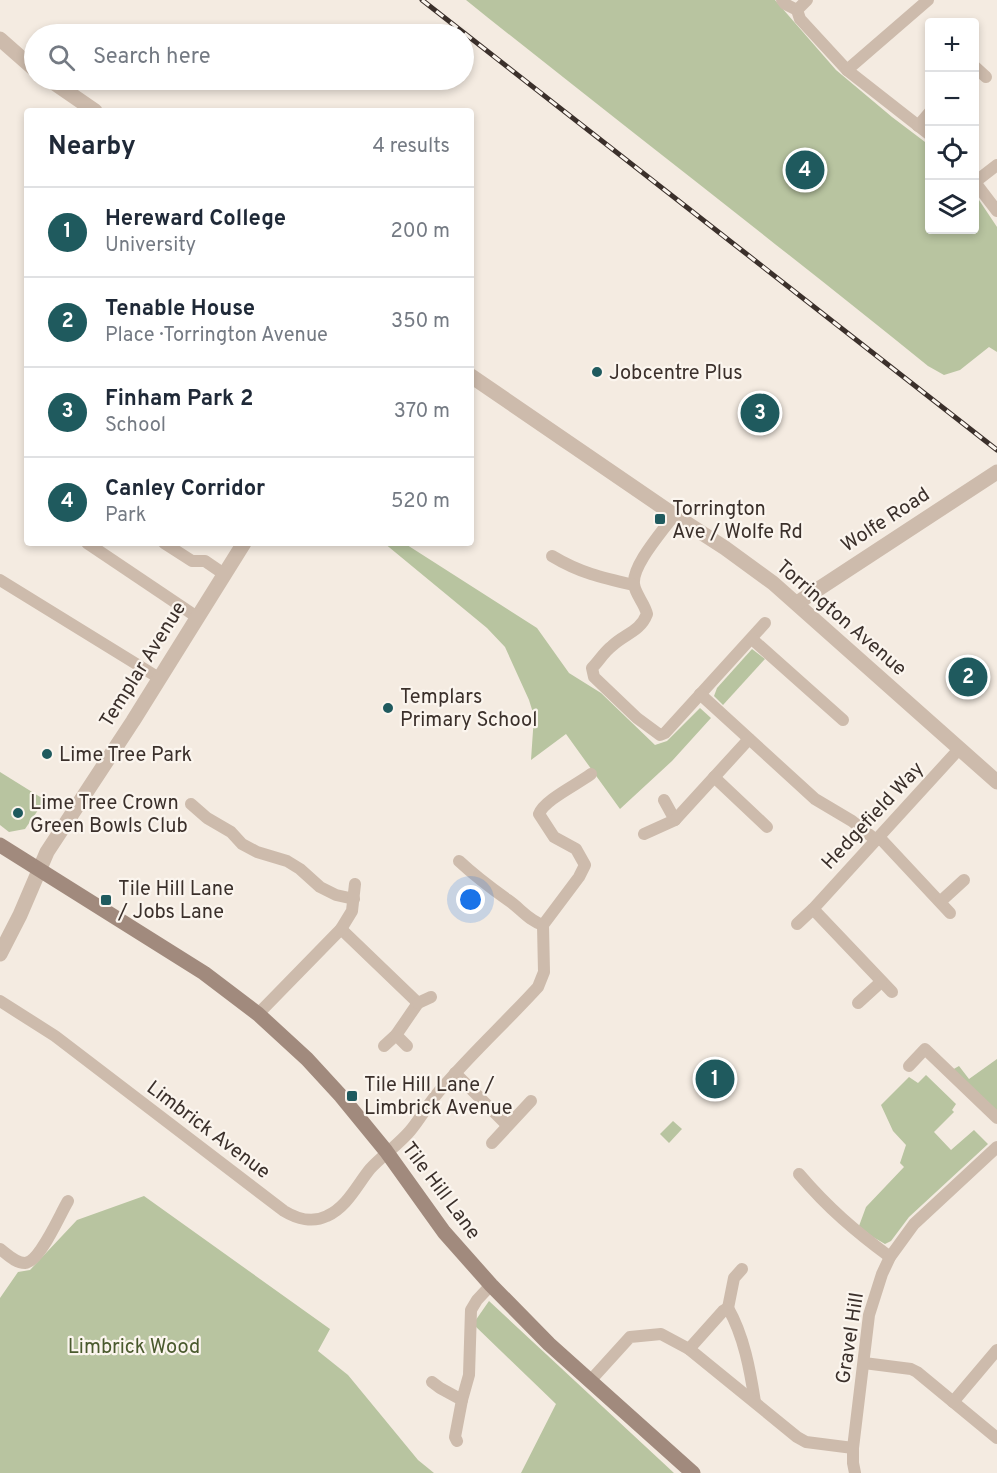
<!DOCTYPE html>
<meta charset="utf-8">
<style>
:root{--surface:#fff;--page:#f2f2f3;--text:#1f2937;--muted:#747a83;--line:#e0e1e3;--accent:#1f5a5e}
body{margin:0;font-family:Overpass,sans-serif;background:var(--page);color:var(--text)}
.controls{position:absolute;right:18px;top:18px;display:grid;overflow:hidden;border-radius:6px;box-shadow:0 3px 9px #0003}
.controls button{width:54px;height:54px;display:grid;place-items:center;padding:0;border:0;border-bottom:2px solid var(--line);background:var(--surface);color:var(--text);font:30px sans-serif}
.you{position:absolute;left:471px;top:900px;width:21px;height:21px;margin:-15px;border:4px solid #fff;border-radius:50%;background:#1a73e8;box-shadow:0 0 0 9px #1a73e833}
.badge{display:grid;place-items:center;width:39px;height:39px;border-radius:50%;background:var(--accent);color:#fff;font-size:20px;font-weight:700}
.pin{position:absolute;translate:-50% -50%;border:3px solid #fff;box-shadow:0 2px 6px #0006}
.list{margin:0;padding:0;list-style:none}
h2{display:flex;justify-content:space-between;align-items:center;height:78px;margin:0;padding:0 24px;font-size:26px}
h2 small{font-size:20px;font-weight:400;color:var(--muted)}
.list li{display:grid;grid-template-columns:39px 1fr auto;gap:18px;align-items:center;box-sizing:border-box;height:90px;padding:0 24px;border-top:2px solid var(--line)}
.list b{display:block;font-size:22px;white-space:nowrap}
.list p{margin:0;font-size:20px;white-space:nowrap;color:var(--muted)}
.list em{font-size:20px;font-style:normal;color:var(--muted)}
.icon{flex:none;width:33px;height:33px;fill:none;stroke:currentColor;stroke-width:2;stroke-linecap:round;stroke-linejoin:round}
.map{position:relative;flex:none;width:997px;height:1473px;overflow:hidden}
.search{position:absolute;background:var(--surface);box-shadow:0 3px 9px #0003;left:24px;top:24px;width:450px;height:66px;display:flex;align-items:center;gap:15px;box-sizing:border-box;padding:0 21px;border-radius:33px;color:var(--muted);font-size:22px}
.panel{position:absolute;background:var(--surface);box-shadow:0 3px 9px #0003;left:24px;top:108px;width:450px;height:438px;border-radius:6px}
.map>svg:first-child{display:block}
</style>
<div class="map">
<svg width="997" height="1473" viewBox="0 0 997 1473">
<rect width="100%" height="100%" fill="#f4ebe1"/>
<g fill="#b8c4a0">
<path d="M466 0H775L836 70 892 117 929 145 930 230H974L975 194 997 227V352L989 347 960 370 944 375 928 366C775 242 619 123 466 0Z"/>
<path d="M384 543H404L537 628 569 673 601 693 655 745 667 741 700 708 711 718 672 761 620 809 566 734 531 760 534 716 529 700 505 647 487 628Z"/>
<path d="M752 649 765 659 723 705 714 696 717 688Z"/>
<path d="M0 772 45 800 25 829 9 832 0 825Z"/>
<path d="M997 1059V1111L952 1070 959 1066 969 1079Z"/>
<path d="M926 1075 956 1104 952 1110 954 1112 934 1132 951 1150 974 1130 988 1144 909 1217 891 1241 885 1244 873 1237 859 1226 866 1207 904 1167 900 1163 906 1145 893 1131 881 1105 909 1077 918 1083Z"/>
<path d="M673 1121 682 1129 669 1143 660 1134Z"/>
<path d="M144 1196 330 1329 318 1351 348 1375 418 1460 434 1473H0V1298L18 1272 30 1270 77 1220Z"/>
<path d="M489 1301 674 1473H521L556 1404 473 1324Z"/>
</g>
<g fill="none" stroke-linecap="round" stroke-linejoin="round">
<g stroke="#cdbbac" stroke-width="12">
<path d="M782 0 785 4 797 10 800 19 847 70 930 135"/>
<path d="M797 10 807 0"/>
<path d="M974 66 986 77"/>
<path d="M847 70 928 0"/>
<path d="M918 126 930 112"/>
<path d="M974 181 997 211"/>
<path d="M975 182 997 165"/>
<path d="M674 515C663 531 632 565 634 584 635 594 645 604 647 614 640 632 624 634 612 646 604 652 599 661 592 668L594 677 637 718 660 735 665 733 765 623"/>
<path d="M87 543 197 617"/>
<path d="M164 543 192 561H205L224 574"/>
<path d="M552 556C580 573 603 578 634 585"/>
<path d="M0 580 159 678"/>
<path d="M752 639 843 720"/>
<path d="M700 694 815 799 852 821 876 840"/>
<path d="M714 777 767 827"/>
<path d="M664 800 675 820"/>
<path d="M191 804 207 818 231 832 242 844 257 852 287 861 300 869 320 887 336 895 354 899"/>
<path d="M644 834 675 820 749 739"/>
<path d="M879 837 950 913"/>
<path d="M459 861C475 876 491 888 508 900 521 909 528 920 543 925"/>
<path d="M941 901 964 880"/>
<path d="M797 924 813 909"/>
<path d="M341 929 418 1003 396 1035 384 1046"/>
<path d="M892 992 813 909 960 748"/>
<path d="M0 1001 55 1036 284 1211C297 1219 313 1223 327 1216 347 1207 357 1185 370 1169 383 1155 398 1145 410 1131 422 1117 430 1100 443 1087 473 1052 507 1021 538 987L544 972 543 925 579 877 585 865 576 849 554 837 539 814C544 800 578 784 591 774"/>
<path d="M418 1003 431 997"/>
<path d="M858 1003 881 982"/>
<path d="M258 1014 341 929 352 911 355 884"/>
<path d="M396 1035 407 1046"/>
<path d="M909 1066 925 1049 997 1118"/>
<path d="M455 1073 507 1125"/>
<path d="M492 1143 531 1101"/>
<path d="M799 1174C828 1208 855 1231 890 1257"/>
<path d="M0 1249C7 1254 15 1263 25 1263 40 1262 60 1214 68 1201"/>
<path d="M728 1308 734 1278 742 1269"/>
<path d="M689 1349 723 1311 728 1308C744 1336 750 1370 755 1402"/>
<path d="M864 1363 911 1369 917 1372 997 1438"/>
<path d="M590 1381 630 1337 661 1334 689 1349 797 1437 806 1442 853 1448"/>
<path d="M432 1382 440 1388 462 1400 469 1375 471 1310 477 1300 491 1285"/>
<path d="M953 1402 997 1350"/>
<path d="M457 1441 455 1437 462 1400"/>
<path d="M855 1473 853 1463V1448L869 1315 882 1274 890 1257 914 1224 997 1147"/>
</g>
<g stroke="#cdbbac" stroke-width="15">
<path d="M0 39 34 69"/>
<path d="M50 80 95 111"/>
<path d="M471 376 674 515 725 548 773 583 997 782"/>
<path d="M797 603 997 472"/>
<path d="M0 954 20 915 47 852 133 721 244 543"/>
</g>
<path stroke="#a18a7d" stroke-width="15" d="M0 845 204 973 258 1014 307 1059 341 1096 386 1151 444 1232 491 1285 549 1344 693 1473"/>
<defs>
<path id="rail" d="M422 0 997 450"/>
</defs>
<use href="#rail" stroke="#3b302b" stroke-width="5"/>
<use href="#rail" stroke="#fbf5ee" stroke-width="3" stroke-dasharray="9" stroke-linecap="butt"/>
</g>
<g fill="#1f5a5e" stroke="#fbf5ee" stroke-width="2">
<circle cx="597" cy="372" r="6"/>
<rect x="654" y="513" width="12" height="12" rx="3"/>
<circle cx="388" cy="708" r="6"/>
<circle cx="47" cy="754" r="6"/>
<circle cx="18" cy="813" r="6"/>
<rect x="100" y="894" width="12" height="12" rx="3"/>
<rect x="346" y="1090" width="12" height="12" rx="3"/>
</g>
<g text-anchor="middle" stroke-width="4.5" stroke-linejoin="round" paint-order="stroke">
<g font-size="20" fill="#3b302b" stroke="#fbf5ee" text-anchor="start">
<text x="609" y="379">Jobcentre Plus</text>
<text x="672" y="515">Torrington<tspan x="672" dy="23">Ave / Wolfe Rd</tspan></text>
<text x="400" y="703">Templars<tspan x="400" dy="23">Primary School</tspan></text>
<text x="59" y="761">Lime Tree Park</text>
<text x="30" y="809">Lime Tree Crown<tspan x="30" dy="23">Green Bowls Club</tspan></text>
<text x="118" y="895">Tile Hill Lane<tspan x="118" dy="23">/ Jobs Lane</tspan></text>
<text x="364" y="1091">Tile Hill Lane /<tspan x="364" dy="23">Limbrick Avenue</tspan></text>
</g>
<g font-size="20" fill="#3b302b" stroke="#fbf5ee">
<text transform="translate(885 519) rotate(-33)" y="7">Wolfe Road</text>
<text transform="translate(842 617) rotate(41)" y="7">Torrington Avenue</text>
<text transform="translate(142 664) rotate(-58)" y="7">Templar Avenue</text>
<text transform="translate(872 815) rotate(-47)" y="7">Hedgefield Way</text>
<text transform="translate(209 1129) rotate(37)" y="7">Limbrick Avenue</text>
<text transform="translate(442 1190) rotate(53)" y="7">Tile Hill Lane</text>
<text transform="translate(849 1338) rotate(-81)" y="7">Gravel Hill</text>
</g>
<g font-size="20" fill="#4a5a2e" stroke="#fbf5ee">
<text x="134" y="1353">Limbrick Wood</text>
</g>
</g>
</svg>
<div class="controls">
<button>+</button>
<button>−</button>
<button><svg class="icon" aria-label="locate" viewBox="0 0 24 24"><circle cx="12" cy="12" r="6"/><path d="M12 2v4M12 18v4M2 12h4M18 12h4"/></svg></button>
<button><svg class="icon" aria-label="layers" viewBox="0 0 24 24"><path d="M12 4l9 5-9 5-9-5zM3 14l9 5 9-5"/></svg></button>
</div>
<div class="you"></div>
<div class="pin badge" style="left:715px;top:1079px">1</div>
<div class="pin badge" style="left:968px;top:677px">2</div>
<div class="pin badge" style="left:760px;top:413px">3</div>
<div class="pin badge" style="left:805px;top:170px">4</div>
<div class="search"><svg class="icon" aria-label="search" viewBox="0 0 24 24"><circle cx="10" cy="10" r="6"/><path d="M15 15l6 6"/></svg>Search here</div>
<section class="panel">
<h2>Nearby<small>4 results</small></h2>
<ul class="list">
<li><span class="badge">1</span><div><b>Hereward College</b><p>University</p></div><em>200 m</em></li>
<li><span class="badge">2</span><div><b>Tenable House</b><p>Place · Torrington Avenue</p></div><em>350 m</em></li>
<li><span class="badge">3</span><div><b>Finham Park 2</b><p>School</p></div><em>370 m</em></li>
<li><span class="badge">4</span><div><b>Canley Corridor</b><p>Park</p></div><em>520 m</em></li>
</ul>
</section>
</div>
